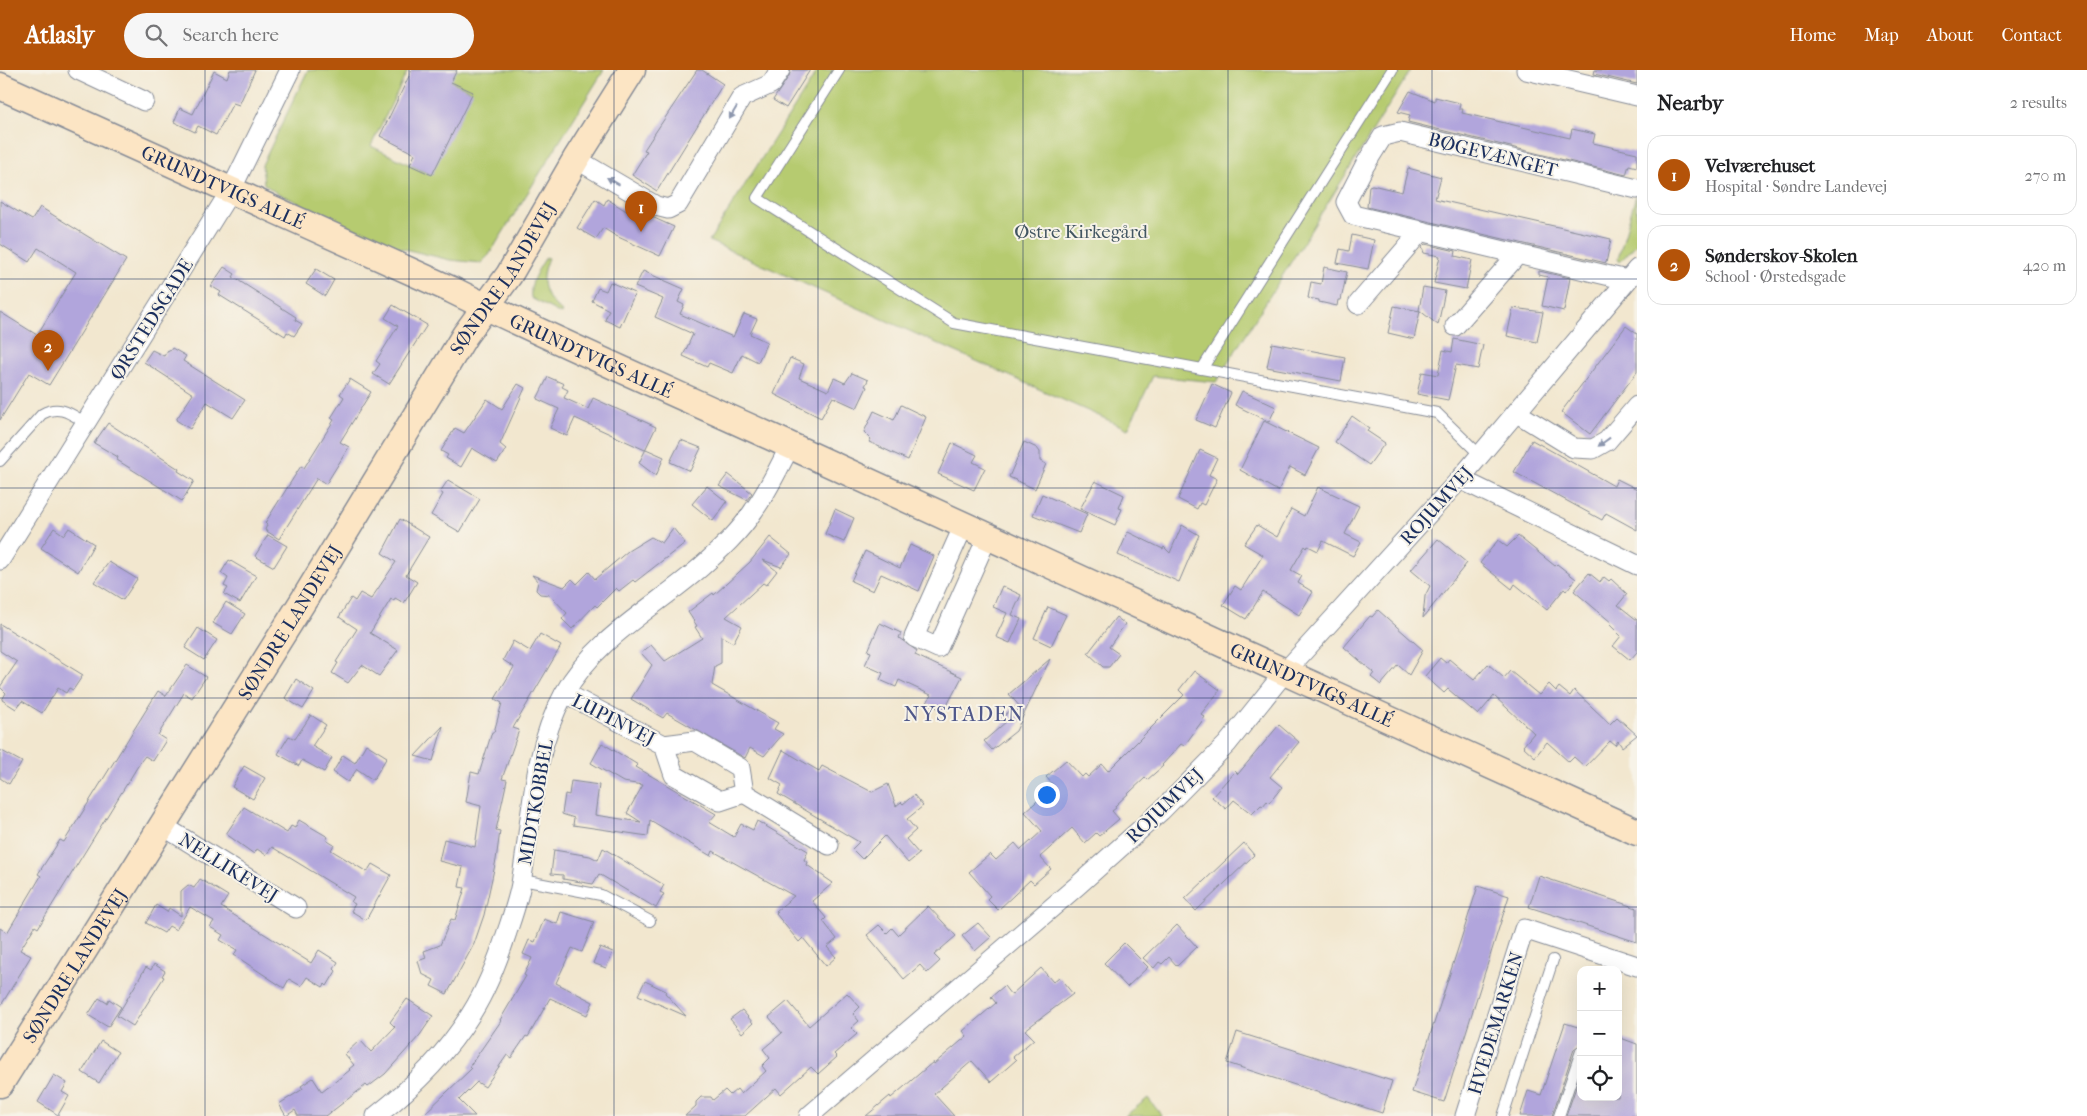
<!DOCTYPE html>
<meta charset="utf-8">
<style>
:root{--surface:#fff;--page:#f6f6f6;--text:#202124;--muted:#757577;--line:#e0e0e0;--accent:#b45309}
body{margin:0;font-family:"IM FELL French Canon",serif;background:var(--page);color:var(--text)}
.controls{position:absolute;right:15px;bottom:15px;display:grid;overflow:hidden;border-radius:10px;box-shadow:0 5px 20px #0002}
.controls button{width:45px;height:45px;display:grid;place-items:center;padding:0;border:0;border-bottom:1px solid var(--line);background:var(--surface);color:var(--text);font:25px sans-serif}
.you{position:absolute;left:1046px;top:724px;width:18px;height:18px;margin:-12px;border:4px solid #fff;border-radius:50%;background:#1a73e8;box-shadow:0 0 0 8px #1a73e833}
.badge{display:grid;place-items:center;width:32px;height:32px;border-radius:50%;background:var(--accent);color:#fff;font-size:16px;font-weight:700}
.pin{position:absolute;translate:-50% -41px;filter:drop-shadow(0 1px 2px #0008)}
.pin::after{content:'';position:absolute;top:26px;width:18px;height:15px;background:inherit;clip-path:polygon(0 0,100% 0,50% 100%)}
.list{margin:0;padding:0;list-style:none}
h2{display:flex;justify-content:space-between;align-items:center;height:65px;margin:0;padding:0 20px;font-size:21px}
h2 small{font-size:16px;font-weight:400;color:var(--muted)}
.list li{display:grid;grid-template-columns:32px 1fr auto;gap:15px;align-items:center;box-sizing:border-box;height:80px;margin:0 10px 10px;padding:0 10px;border:1px solid var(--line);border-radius:15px}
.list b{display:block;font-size:19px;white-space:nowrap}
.list p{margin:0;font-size:16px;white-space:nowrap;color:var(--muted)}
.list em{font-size:16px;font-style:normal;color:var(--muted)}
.icon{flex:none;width:28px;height:28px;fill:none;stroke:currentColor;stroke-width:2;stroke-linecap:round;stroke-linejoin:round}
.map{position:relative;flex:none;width:1637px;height:1046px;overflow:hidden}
header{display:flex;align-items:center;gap:30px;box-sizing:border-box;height:70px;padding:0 25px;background:var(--accent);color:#fff}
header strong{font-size:24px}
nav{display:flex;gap:28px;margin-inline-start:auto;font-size:18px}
.search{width:350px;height:45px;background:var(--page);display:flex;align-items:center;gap:12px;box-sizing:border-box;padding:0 18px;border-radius:28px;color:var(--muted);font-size:19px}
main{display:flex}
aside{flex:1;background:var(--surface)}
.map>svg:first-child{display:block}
</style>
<header>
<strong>Atlasly</strong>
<div class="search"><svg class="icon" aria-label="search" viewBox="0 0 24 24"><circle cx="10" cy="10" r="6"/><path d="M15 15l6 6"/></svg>Search here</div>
<nav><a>Home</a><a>Map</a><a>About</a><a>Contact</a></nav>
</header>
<main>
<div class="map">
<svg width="1637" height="1046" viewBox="0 0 1637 1046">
<rect width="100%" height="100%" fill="#f7f3e8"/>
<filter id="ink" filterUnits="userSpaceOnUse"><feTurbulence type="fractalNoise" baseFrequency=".02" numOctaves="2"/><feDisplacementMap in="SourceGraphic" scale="10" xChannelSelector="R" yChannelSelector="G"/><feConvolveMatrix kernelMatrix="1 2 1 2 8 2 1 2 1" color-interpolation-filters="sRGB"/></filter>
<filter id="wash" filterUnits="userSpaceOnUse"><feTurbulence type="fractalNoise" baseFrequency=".0096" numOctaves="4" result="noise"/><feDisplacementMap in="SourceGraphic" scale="20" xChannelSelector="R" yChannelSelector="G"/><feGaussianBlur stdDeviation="1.12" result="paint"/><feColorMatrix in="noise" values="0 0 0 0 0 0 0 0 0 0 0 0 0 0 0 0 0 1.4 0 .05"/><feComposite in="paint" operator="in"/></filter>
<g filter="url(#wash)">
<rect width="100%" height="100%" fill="#f2e7cf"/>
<g fill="#b6cb6f" stroke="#687d66">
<path d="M308 0H408L371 76 429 104 470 20 449 10 454 0H604L489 185 481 193 450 190 392 176 275 122 264 114 262 95Z"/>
<path d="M818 0H1411L1216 312 1153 306 1128 359 709 171Z"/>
<path d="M1636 125 1637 173 1620 192 1618 189Z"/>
<path d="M546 187 548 188C538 212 543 225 562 242L561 244 531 228C529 212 538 200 546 187Z"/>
<path d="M1148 1028 1162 1046H1125Z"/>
</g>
<g id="blocks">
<g fill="#b1a5dc">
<path d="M230 0H255L239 35 233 33 216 65 198 56 195 62 174 52 180 38 193 44 214 1 227 8Z"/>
<path d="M412 0H457L451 12 473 22 432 105 410 95 415 84 380 66Z"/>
<path d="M697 0H702L723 14 657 121 632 105 647 81 644 80 655 63Z"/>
<path d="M791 0H810L786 38 773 30 789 6Z"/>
<path d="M1595 0H1637V14L1594 4Z"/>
<path d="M1410 21 1435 31V27L1460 33 1459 39H1463L1462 43 1570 68 1572 59 1595 64 1593 73 1637 83V97L1629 95 1626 105 1408 52 1410 45 1398 42Z"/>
<path d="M1408 98 1441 107 1435 129 1611 169 1606 193 1367 137 1369 116 1372 115 1402 122Z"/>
<path d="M595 129 604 135 607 129 628 142 630 137 674 157 660 186 616 166 603 158 596 169 577 158Z"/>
<path d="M0 131 32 150 40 137 126 190 49 315 29 303 0 350V242L37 265 76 202 38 178 29 192 0 174Z"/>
<path d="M1352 165 1374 170 1368 199 1337 193 1340 179 1349 181Z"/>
<path d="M1425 174 1456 181 1455 186 1472 190 1466 219 1434 213 1440 186 1424 183 1422 177Z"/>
<path d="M224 197 235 204 233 207 296 247 295 250 302 254 294 266 287 262 285 266 219 225 221 222 211 216Z"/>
<path d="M1324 197 1347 202 1341 230H1338L1337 236 1319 232V230L1308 228 1311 212 1321 214Z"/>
<path d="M316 199 334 210 325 226 306 214Z"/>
<path d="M643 201 684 219 678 232 684 235 680 244 733 267 744 244 757 249 750 264 767 272 758 292 742 284 733 303 709 293 707 297 683 286 693 264 655 247 663 229 635 217Z"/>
<path d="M1539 201 1570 208 1564 241 1542 236 1548 207 1539 205Z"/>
<path d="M610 212 635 223 620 257 605 250 609 240 592 231 598 218 606 221Z"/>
<path d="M1423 217 1445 221 1438 255 1419 240Z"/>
<path d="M393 235 427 255 389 314 373 304 380 294 376 291 398 256 385 248Z"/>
<path d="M1394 236 1420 241 1414 269 1388 263Z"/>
<path d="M1513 238 1543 242 1537 272 1507 266Z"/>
<path d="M1626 256 1637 264V302L1590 364 1561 342Z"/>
<path d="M1454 269 1483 275 1478 299 1456 295 1448 330 1417 324 1422 302 1438 305 1443 280 1452 282Z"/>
<path d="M1272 273 1345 287 1341 311 1267 297Z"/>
<path d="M172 278 186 286 183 291 245 330 233 348 207 332 190 359 176 350 193 324 144 292 152 280 164 286 168 280 170 281Z"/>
<path d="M790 288 804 294 799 308 828 321 834 308 845 313 852 303 868 310 865 316 867 317 857 338 833 327 821 348 774 324Z"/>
<path d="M548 307 564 314 562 317 568 320 564 328 588 339 593 328 656 357 645 380 575 348 567 366 550 358 559 339 537 329Z"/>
<path d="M350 309 371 322 340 372 349 377 326 414 317 408 279 469 265 460 267 455 265 453 301 396 304 398 334 350 331 348 344 327 340 324Z"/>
<path d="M518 314 525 318 500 374 506 379 497 393 472 378 461 397 446 388 448 385 441 381 455 358 464 363 487 329 502 339Z"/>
<path d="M1212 314 1231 323 1215 358 1196 350Z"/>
<path d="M1242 321 1276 337 1269 352 1235 335Z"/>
<path d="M901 335 926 347 908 390 869 372 871 369 864 362 874 341 894 350Z"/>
<path d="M1352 346 1369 358 1367 361 1385 373 1369 395 1335 372Z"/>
<path d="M1264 351 1319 378 1305 405 1290 397 1278 421 1240 400Z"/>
<path d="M108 353 179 399 178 401 194 411 182 431 117 390 118 387 94 373Z"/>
<path d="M681 370 701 378 690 401 670 392Z"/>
<path d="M1532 370 1614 416 1617 409 1637 419V460L1606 443 1602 450 1514 402Z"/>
<path d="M1024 372 1037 378 1040 382V391L1046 394 1035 419 1009 407Z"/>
<path d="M952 373 977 385 973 392 985 398 974 420 938 404Z"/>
<path d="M646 379 664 387 656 406 639 393Z"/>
<path d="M1200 380 1217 388 1209 405 1217 409 1204 435 1200 433 1197 439 1178 429Z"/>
<path d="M728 404 752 423 747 430 719 416Z"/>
<path d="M448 410 480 429 460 462 431 445 443 424 440 422Z"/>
<path d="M1095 411 1124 425 1119 438 1122 439 1115 455 1080 439Z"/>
<path d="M707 416 727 432 713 451 692 434Z"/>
<path d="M1318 417 1359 436 1345 464 1361 472 1353 486 1323 471 1318 481 1308 476 1307 478 1305 476 1291 500 1302 506 1298 513 1313 522 1299 545 1263 522 1246 549 1223 535 1235 516 1241 520 1263 485 1244 474 1257 455 1277 467 1291 439 1304 446Z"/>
<path d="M1042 424 1087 444 1079 463 1033 445Z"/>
<path d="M835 439 854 448 844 472 825 464Z"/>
<path d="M400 449 429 467 406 505 417 512 404 533 395 528 394 531 391 529 370 563 398 580 379 606 362 595 348 613 332 603 338 593 336 592 357 559 339 547 351 528 355 531 360 523 371 529 396 492 382 483Z"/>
<path d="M1182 455 1199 465 1179 512 1118 485 1128 462 1163 479 1164 477 1170 483Z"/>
<path d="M54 458 64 465 69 458 94 474 78 502 41 478Z"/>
<path d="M673 458 685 473 635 512 633 510 619 521 616 518 597 537 595 535 572 559 562 549 567 543 550 525 540 524 536 520 538 512 532 505 564 517 572 509 577 514 589 502 595 509 628 481 651 467 662 473Z"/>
<path d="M268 465 287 476 274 497 255 486Z"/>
<path d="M1518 466 1555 496 1557 494 1576 509 1566 521 1564 519 1547 540 1515 514 1512 519 1480 493 1498 470 1507 477Z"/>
<path d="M770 467 791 484 781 497 763 490 777 501 766 515 763 513 726 547 742 556 733 573 721 566V593L715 596 712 615 778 653 774 659 783 664 764 686 750 678 745 688 667 643 663 648 631 629 652 595 641 583 651 575 665 591 702 568 695 557 697 556 688 542 713 523 714 525 750 492Z"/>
<path d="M1438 469 1467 493 1423 548 1425 526 1430 516 1411 500Z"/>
<path d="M910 475 934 486 919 521 881 504 873 521 851 511 865 481 900 498Z"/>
<path d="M229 490 256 506 240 533 224 524 228 518 224 516 228 508 221 503Z"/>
<path d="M109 492 137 509 123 530 94 512Z"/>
<path d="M1589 503 1600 512 1604 507 1609 511 1611 509 1627 524 1618 535 1637 550V582L1630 590 1613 576 1621 566 1610 555 1612 553 1574 521Z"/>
<path d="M1002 516 1021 525 1012 545 1021 549 1010 573 996 567 1007 543 993 537Z"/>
<path d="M226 532 245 544 232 564 213 553Z"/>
<path d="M1048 537 1066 545 1051 576 1034 568Z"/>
<path d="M1378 540 1423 580 1409 605 1398 595 1381 615 1371 607 1374 603 1344 577 1370 546 1372 547Z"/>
<path d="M1116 547 1125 554 1109 577 1119 584 1109 597H1103L1088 583Z"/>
<path d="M880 553 901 563 899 568 917 581 915 585 962 607 944 641 927 633 931 625 899 610 896 617 880 610 883 603 865 595 871 582 868 581Z"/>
<path d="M0 554 83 605 73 620 69 618 66 623 58 618 42 643 22 631 16 639 2 630 6 623 0 617 17 592 0 581Z"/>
<path d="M198 558 217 570 204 590 185 578Z"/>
<path d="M540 564 561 576 513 658 519 660 502 709 507 710 496 760 500 761 496 790 484 845 474 874 447 924 431 916 434 910 422 904 418 891 426 888 424 881 440 875 451 849 455 850 465 818 459 817 463 797 439 791 444 769 475 777 481 736 466 732 471 702 479 704 492 662H494L502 633 495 629 514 597 503 590 513 571 530 581Z"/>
<path d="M1440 588 1446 593 1449 589 1474 610 1488 594 1504 608 1510 601 1539 625 1549 614 1556 621 1559 617 1570 626 1574 620 1610 654 1617 647 1637 665 1622 677 1618 671 1615 675 1610 671 1585 697 1574 687 1569 692 1547 672 1535 687 1523 676 1534 663 1494 626 1478 645 1448 619 1444 623 1425 606Z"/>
<path d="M1050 589 1016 661 992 680 984 671 1007 651 1003 647 1014 637 1018 641 1021 638 1009 624Z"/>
<path d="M187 595 206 607 192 628 184 623 158 665 166 670 153 691 145 686 141 691 38 858 35 856 20 880 31 886 0 937V858L7 863 41 806 38 804 45 793 60 770 64 772 158 621 166 626Z"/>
<path d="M1194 601 1220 620 1201 644 1205 647 1184 676 1181 674 1162 695 1163 696 1147 710 1145 708 1115 736 1116 738 1112 741 1119 749 1099 766 1096 763 1085 773 1072 758 1040 787 1051 799 1034 814 1030 810 998 840 987 829 990 826 969 802 990 784 996 790 1015 773 1021 780 1042 761 1025 742 1054 716 1046 707 1066 690 1082 707 1085 704 1088 707 1102 694 1108 701 1184 625 1179 620Z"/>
<path d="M296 609 314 621 303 639 285 628Z"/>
<path d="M311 645 326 655 312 676 332 688 324 702 302 690 299 696 278 684 289 666 295 669Z"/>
<path d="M1279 655 1299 672 1270 707 1282 717 1269 733 1267 731 1263 736 1261 735 1252 744 1234 730 1226 739 1212 727 1235 701 1238 704Z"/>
<path d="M443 656 433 691 415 686Z"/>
<path d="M602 673 638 695 636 697 716 744 709 752 734 767 741 754 753 760 757 751 808 781 804 790 808 792 807 795 833 813 812 831 826 848 823 851 837 869 827 877 836 887 826 896 803 868 799 872 776 844 778 842 776 841 794 826 713 781 711 786 650 750 648 766 573 755 574 748 562 744 565 724 569 725 571 711 599 715 595 745 641 752 627 743 643 715 623 712 591 693Z"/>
<path d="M366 674 387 687 373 710 357 699 348 712 333 702 343 685 355 693Z"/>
<path d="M0 680 22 692 9 714 0 708Z"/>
<path d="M783 680 819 701 822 696 872 722 888 714 896 736 901 732 903 734 914 725 923 736 907 749 916 760 906 769 919 784 908 793 885 766 862 789 852 779 859 772 778 724 782 715 770 708Z"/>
<path d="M244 696 265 708 253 729 232 717Z"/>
<path d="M244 737 287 763 291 756 295 758 299 750 328 767 326 770 334 775 331 780 367 802 372 794 391 805 366 850 351 841 355 834 351 832 354 827 272 777 266 785 257 779 254 784 226 764Z"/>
<path d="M1244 773 1254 785 1196 841 1185 829Z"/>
<path d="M603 778 664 815 660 822 664 824 656 838 599 804 593 814 563 809V805L551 804 554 780 590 786 598 790Z"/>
<path d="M1539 806 1637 838V872L1529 837Z"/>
<path d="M200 809 228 826 221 837 311 893 319 880 338 892 334 899 336 901 327 916 325 914 323 917 307 907 301 916 289 909 284 918 234 885 237 880 220 870 223 865 210 857 214 851 190 837 176 860 169 856 164 863 146 853 156 835 167 842 169 838 181 846V821L188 815 194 818Z"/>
<path d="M1478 816 1509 826 1444 1032 1412 1022Z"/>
<path d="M928 836 956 866 934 885 940 891 927 903 920 895 904 909 867 865 879 855 887 863 892 858 898 865Z"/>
<path d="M561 842 594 852 582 882 572 878 556 913 593 932 587 945 550 928 528 967 526 966 511 988 507 985 485 1017 477 1012 459 1030 475 1046H422L471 999 469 997 501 951 500 950 526 906 524 905 532 888 523 884 529 870 535 872 544 849 557 854Z"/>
<path d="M978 853 991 867 975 881 962 866Z"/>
<path d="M1177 855 1197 877 1177 896 1169 887 1162 894 1159 892 1154 898 1143 888Z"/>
<path d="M1124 873 1148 897 1127 917 1104 893Z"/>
<path d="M600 877 613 882 606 898 593 893Z"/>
<path d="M154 894 165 901 162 906 164 907 133 956 117 946 146 897 151 900Z"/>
<path d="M1041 898 1053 912 1059 907 1073 924 1025 960 1034 969 1013 987 1016 990 991 1012 972 991 934 1024 954 1046H866L890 1026 891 1028 933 992 934 994 967 966 963 961 996 933 991 927 1004 916 1011 925Z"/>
<path d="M645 911 666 921 665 923 686 946 638 925Z"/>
<path d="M847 923 860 937 853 944 859 951 851 958 857 964 834 984 837 987 818 1004 811 997 781 1024 776 1018 745 1046H685L696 1036V1032L701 1027H711L713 1030 725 1020 730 1025 737 1019 741 1024 766 1001 762 996 770 988 763 979 782 963 769 947 788 931 809 956Z"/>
<path d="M99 928 107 933 109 929 121 937 108 957 88 945Z"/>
<path d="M407 929 433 946 420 965 385 1004 368 1017 366 1015 326 1046H298L295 1040 286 1046 279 1034 303 1019 301 1016 313 1008 322 1022 350 1000 349 999 354 995 345 984 360 970 371 982 395 957 390 952Z"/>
<path d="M742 940 753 953 742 963 730 949Z"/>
<path d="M1565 953 1581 958V974L1574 979 1552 1046H1520L1528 1021 1541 1025Z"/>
<path d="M1237 962 1392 1011 1382 1043 1227 993Z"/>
<path d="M1618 967 1637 974V1046H1566L1581 1003V1027H1618Z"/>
<path d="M101 971 118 982 99 1013 82 1002Z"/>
<path d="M54 1005 67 1013 62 1022 69 1026 58 1045 38 1032Z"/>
</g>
</g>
</g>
<g filter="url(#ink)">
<use href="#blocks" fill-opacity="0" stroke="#868b96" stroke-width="1"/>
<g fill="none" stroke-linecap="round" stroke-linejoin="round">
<defs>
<g id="lane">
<path d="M839 0 757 128 954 253 1202 299 1392 0"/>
<path d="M1202 299 1437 343 1480 385"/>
<path d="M0 391 42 344C59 334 71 344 86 353"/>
<path d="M522 810 601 825 650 851"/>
<path d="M1503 1046 1553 890"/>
<path d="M1559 1046 1581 981"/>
</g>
<g id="street">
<path d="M78 0 144 31"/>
<path d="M1526 0 1637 26"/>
<path d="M576 89 656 136 668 139 678 134 742 27 771 14 780 0"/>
<path d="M1627 210 1353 145 1346 132 1365 95 1383 66 1400 62 1637 119"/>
<path d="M1358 234 1421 161"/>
<path d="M1455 256 1518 184"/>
<path d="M1517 343 1574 378 1593 379 1607 371 1637 336"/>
<path d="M1460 409 1637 495"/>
<path d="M963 457 914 567 938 578 987 468"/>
<path d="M0 490 231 120 290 0"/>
<path d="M565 623 664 675 695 671 740 698 744 723 829 775"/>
<path d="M664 675 674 705 720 731 744 723"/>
<path d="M163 756 296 838"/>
<path d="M376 1046C412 1018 447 983 471 944 487 919 498 890 507 862 513 844 520 825 522 807 532 745 533 680 564 624 595 568 654 538 701 497 720 480 740 462 754 440 768 421 779 397 790 376"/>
<path d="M809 1046 1077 816 1161 741 1227 674 1284 603 1460 409 1637 199"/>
<path d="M1465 1046 1524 859 1637 896"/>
</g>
<g id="secondary">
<path id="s1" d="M0 16 452 220C563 275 678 324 791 376 1072 506 1355 634 1637 762"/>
<path id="s2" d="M0 1014 305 528 465 265 509 205 576 89 632 0"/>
</g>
</defs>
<use href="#lane" stroke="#868b96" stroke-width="12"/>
<use href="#street" stroke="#868b96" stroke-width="21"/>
<use href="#secondary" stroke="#868b96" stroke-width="29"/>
<use href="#lane" stroke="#fff" stroke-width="10"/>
<use href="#street" stroke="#fff" stroke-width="19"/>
<use href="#secondary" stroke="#fce5c4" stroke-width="26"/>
</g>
<defs><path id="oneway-solid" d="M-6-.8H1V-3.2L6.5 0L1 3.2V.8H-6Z" transform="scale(1.25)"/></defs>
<g fill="#8d97ae">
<use href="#oneway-solid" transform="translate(733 43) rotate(121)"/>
<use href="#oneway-solid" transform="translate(613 111) rotate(-150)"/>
<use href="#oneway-solid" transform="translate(1604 372) rotate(144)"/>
</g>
</g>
<path fill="none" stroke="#1b2f5e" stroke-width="1" stroke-opacity="0.55" d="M205 0V1046M409 0V1046M614 0V1046M818 0V1046M1023 0V1046M1228 0V1046M1432 0V1046M0 209H1637M0 418H1637M0 628H1637M0 837H1637"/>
<g text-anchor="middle" stroke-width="4" stroke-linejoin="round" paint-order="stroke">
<g font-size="19" fill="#1b2f5e" stroke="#f7f3e8">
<text transform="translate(1493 84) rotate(14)" y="7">BØGEVÆNGET</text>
<text dy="7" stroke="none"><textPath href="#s1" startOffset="245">GRUNDTVIGS ALLÉ</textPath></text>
<text dy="7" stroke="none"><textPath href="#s2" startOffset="950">SØNDRE LANDEVEJ</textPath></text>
<text transform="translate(151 249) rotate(-58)" y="7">ØRSTEDSGADE</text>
<text dy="7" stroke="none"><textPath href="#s1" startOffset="650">GRUNDTVIGS ALLÉ</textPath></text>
<text transform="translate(1436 435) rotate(-48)" y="7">ROJUMVEJ</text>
<text dy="7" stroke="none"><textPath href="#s2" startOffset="545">SØNDRE LANDEVEJ</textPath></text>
<text dy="7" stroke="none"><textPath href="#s1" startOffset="1442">GRUNDTVIGS ALLÉ</textPath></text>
<text transform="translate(614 649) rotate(27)" y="7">LUPINVEJ</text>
<text transform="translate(535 732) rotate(-80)" y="7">MIDTKOBBEL</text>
<text transform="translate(1164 735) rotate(-44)" y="7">ROJUMVEJ</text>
<text transform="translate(229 797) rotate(32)" y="7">NELLIKEVEJ</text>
<text dy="7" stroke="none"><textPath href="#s2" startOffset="140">SØNDRE LANDEVEJ</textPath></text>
<text transform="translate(1495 953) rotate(-73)" y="7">HVEDEMARKEN</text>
</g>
<g font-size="19" fill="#425662" stroke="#f7f3e8">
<text x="1081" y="168">Østre Kirkegård</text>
</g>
<g font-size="21" letter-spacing="1" fill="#50588a" stroke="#f7f3e8">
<text x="964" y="651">NYSTADEN</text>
</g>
</g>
</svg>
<div class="controls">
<button>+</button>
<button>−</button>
<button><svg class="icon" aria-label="locate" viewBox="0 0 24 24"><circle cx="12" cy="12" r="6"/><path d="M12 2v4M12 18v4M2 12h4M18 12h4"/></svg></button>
</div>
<div class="you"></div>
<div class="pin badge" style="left:641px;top:162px">1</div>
<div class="pin badge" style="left:48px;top:301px">2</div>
</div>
<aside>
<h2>Nearby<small>2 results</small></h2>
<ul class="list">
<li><span class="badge">1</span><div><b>Velværehuset</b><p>Hospital · Søndre Landevej</p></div><em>270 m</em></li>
<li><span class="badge">2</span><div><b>Sønderskov-Skolen</b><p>School · Ørstedsgade</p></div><em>420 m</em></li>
</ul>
</aside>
</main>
